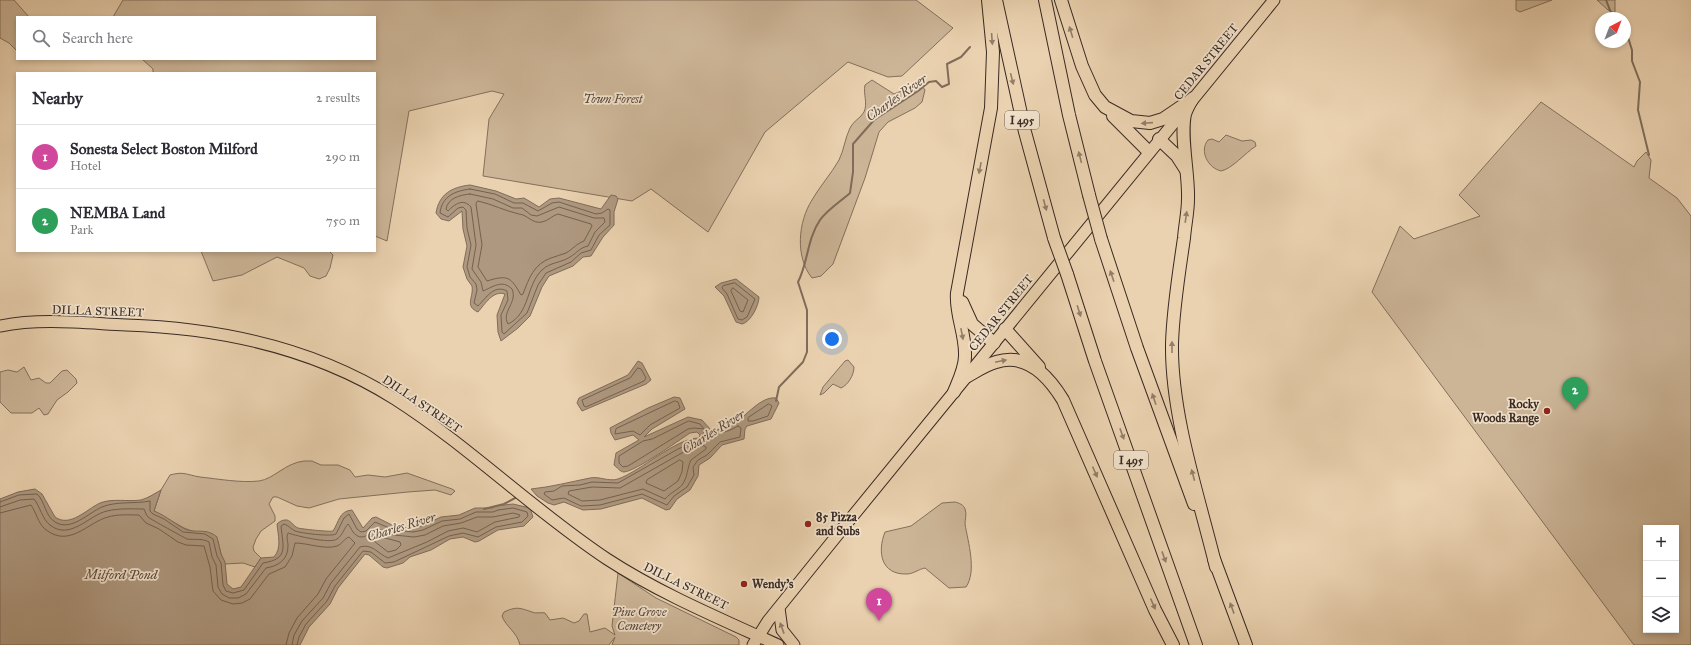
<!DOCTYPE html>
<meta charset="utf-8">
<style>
:root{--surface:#fff;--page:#f2f2f3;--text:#2b2b33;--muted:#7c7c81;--line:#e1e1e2;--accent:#2563eb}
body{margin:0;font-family:"IM FELL Great Primer",serif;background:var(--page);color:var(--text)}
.controls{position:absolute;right:12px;bottom:12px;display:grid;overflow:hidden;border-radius:0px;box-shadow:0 2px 6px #0003}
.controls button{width:36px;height:36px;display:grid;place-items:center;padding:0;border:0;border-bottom:1px solid var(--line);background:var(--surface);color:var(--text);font:20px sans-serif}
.compass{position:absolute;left:1595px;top:12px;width:36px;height:36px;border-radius:50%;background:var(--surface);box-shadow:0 2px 6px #0003;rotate:42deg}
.you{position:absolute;left:832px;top:339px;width:14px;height:14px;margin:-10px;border:3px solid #fff;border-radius:50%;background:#1a73e8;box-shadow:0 0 0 6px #1a73e833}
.badge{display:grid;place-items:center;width:26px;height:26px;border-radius:50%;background:var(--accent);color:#fff;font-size:13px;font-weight:700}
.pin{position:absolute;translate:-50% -33px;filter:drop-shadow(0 1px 2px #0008)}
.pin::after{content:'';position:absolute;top:21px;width:14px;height:12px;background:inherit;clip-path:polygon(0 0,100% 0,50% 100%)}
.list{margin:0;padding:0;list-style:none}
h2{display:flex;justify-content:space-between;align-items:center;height:52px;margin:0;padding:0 16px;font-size:17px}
h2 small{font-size:13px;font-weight:400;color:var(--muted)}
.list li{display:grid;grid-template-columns:26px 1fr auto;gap:12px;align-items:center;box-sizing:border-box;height:64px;padding:0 16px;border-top:1px solid var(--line)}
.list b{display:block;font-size:15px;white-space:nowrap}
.list p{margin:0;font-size:13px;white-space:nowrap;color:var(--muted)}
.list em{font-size:13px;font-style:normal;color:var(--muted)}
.icon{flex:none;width:22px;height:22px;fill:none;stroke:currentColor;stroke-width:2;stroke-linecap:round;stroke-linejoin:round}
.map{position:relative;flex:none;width:1691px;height:645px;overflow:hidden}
.search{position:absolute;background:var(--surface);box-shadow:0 2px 6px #0003;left:16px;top:16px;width:360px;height:44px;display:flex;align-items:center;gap:10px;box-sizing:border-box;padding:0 14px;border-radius:0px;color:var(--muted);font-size:15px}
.panel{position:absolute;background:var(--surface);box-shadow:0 2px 6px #0003;left:16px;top:72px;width:360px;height:180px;border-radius:0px}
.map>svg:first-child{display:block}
</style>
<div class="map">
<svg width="1691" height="645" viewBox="0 0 1691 645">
<rect width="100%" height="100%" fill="#ead1af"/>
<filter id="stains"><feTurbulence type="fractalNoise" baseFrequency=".005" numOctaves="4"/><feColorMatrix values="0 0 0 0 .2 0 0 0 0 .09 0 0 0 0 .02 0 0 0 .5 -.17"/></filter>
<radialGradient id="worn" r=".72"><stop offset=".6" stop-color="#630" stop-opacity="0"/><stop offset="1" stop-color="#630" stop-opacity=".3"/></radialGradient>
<g fill="#ccb597" stroke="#82705d" fill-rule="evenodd">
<path d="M0 0H14L29 17H17V51L9 43 0 38Z"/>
<path d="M123 0H916L953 28 902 76 888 77 848 62 765 132 708 232 651 189 632 201 483 176 489 119 504 94 492 91 409 111 387 241 375 236V73H153V69L142 59H375V17H113Z"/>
<path d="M1516 0H1552L1520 12 1516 10Z"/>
<path d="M1597 0H1615V13L1608 10Z"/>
<path d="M872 80 894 94 914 86H922L925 90 922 102 915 108 888 122 879 132 865 178 833 264 821 276 812 278C795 257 798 222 812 200 820 186 831 174 839 160 844 150 845 138 850 128 853 121 861 118 864 112 868 103 863 94 865 85Z"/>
<path d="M1541 102 1634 167 1637 161 1646 152 1651 160 1649 178 1677 198 1691 216V645H1634L1372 292 1400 226 1414 239 1480 216 1459 195ZM1646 528H1676V630H1646Z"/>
<path d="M1226 135 1242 141 1251 140 1255 142 1256 146C1245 153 1232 169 1221 171 1208 168 1199 151 1208 140L1212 139 1219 142Z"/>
<path d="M201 251H329L333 255 330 268 326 276 319 279 310 276 304 268 277 257 242 275 213 281Z"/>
<path d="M848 360 854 367C854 375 848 385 841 388L833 384 824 393 820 395 823 387 845 361Z"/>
<path d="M24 367 31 380 39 378 46 383H50L62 371 67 370 76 379 77 383 68 392 57 400 48 414 44 415 39 408 32 413H11L0 402V372L8 370 17 372Z"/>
<path d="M304 461H312L321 465H338L350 470 355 477 368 475 385 477 407 473 452 489 455 491 451 495 435 490 408 492 339 499 309 508 297 506 277 497H273L269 504 275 516V521L261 531 256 539 253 547 254 551 261 558 255 567 243 563 225 564 221 554 218 541 184 528 154 511 161 490 170 475C184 471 187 475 200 477 219 479 240 483 259 481 274 479 285 463 304 461Z"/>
<path d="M955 502C959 503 964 505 965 509 967 514 965 519 965 524 968 542 977 571 966 587L949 588 925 568C919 569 913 574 907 574 881 575 877 552 885 532L911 526 942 503Z"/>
<path d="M618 573 656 598 736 637 739 640V645H612L615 637 609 645H520C517 632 506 627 502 616L504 612C517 606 520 608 532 612 535 614 541 612 545 613L550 620 563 618 574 623 579 621 584 614H587L590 632 605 628 615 635 612 626Z"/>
</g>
<g fill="#ae987f" stroke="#7f6c5a">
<path d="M470 185 496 191 516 199 524 198 539 207 550 199 559 198 601 209 611 195 616 196 618 199 614 212V225L603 237 591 256 583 257 573 266 549 276 542 287 530 316 518 328 501 341 498 332 497 315 505 294C493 290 485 304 478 312 464 306 474 297 472 286L467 279 463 267 467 246 463 229 462 211 449 221 441 219 436 213C439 194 452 187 470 185Z"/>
<path d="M736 279 759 297C759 305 751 322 742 324L736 322 724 296 715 287 721 283Z"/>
<path d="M638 361 642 363 651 380 646 384 582 411 577 403 579 398 628 375Z"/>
<path d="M674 397 680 398 685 409 652 429 644 437 688 417 702 420 711 430C718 430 728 428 734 424 746 416 761 396 776 398L779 403 771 419 747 426 745 429 744 439 722 445 710 458 699 465 698 476 690 490 677 499 670 509 666 510 642 498 601 509 583 510 564 502 554 505 548 503 537 496 531 489C551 487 570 482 590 478 599 476 609 482 618 479 641 471 676 438 699 438L700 435 697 432 690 433C678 441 636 471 624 472 620 472 617 467 614 465L616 453 639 440 633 435 615 440 611 433 610 428 648 408Z"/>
<path d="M35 489 42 494 55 517C70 528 87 509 100 503 113 498 128 502 141 500 148 498 154 494 161 490L154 511C165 515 179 527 187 530 198 533 207 528 217 537L221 554 225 562 227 584 233 589 241 587 261 558 274 557C282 548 278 535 277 524 279 522 282 520 285 520 290 519 293 526 298 528 301 529 330 532 333 531 339 522 339 511 352 510L363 528 372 518 376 517 396 527 413 528 422 526 441 517 459 515 475 508H492L496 506 513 504 530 508 533 517 524 526 498 530 479 541 475 542 463 537 450 539 431 550 410 557 403 563 387 568 383 567 369 555 365 554 338 588 330 604 309 627 300 645H0V499L18 492Z"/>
</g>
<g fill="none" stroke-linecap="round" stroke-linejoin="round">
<g stroke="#746151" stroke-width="1">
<path d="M470 189 495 194 514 203H523L538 211 552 203 559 202 596 214 602 213 608 209 610 210V225L599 235 591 250 581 253 571 262 546 273 538 285 527 313 504 334 502 332 501 315 508 300 507 291C494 284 486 298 478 306L474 303 477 290 476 284 470 277 467 267 471 245 467 228 466 210 463 207 458 208 448 217 440 213C442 196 455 191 470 189Z"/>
<path d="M470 194 493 199 513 208H522L531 215 537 216 559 207 594 218H604L605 222 595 232 588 246C579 248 577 253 570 257 561 263 550 262 542 270 526 285 530 314 508 324 501 312 518 302 512 289 502 279 493 287 483 291L481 282 472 269 476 245 471 207C463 198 455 204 448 211L446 209C448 198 460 195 470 194Z"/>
<path d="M478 201C492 204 505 211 519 214 528 215 532 224 542 222 548 221 553 215 558 214L591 224 592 226 584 241C576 244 573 249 566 253 561 255 556 256 551 258 534 264 529 278 523 294L521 295C511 278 509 274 487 281L478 267 482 245 476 204Z"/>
<path d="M735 283 755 299 747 317 742 320 738 319 727 294 722 288 723 286Z"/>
<path d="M733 288 748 300 743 312 740 311 731 291Z"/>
<path d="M638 368 641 369 646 378 644 381 586 407 584 406 582 400 630 378Z"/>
<path d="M675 401 678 402 680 408 650 425 640 435 633 431 615 434 616 429Z"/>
<path d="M769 404 772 406 768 416 753 421H748V418Z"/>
<path d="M689 421 700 424 704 429 694 428 688 429 628 466 623 467 619 463V456L643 441 652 439Z"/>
<path d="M738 426 741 428 740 437 720 442 707 455 698 460 693 467 694 475 687 487 674 496 667 505 642 494 600 505 581 506 564 498 552 500 544 494 545 492 554 491 562 486 580 485 592 482 618 483 678 449 692 443 701 441 704 431C715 435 727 433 738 426Z"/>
<path d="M704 446 706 447V449L691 460C687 468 688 477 682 485 679 489 671 492 665 499L643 489 600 500 582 501 568 494 569 491 592 487 620 488 680 454 693 447Z"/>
<path d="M680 460 683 462 682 472 678 481 664 491 646 483 647 480Z"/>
<path d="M0 502 19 495 37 494C45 501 45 516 55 522 71 532 88 513 102 507 116 501 135 504 150 501V511L153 514 164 519 183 532 205 534 213 539 217 556 221 563 223 585 226 591 233 593 244 590 263 563C289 559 283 547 281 526L284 524C288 525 291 529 295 531 300 533 331 537 336 534L344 518 349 514 357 529 361 532 366 531 375 522 394 530 413 532 423 530 442 521 460 519 476 512H493L498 510 513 508 527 512 528 516 522 522 496 527 478 537 463 533 449 536 394 562 385 563 371 552 363 551 335 586 327 601 306 624 299 637 297 645"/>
<path d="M0 507 20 500 34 499C40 506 42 519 50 525 70 541 89 515 107 511 119 508 132 509 144 509 145 511 146 515 148 517 150 519 185 538 187 539 195 540 202 538 209 542L212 557 216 565 218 587 222 594 229 598H238L246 594 266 568C278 566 288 560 288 546 288 541 286 537 288 533 297 536 330 544 337 539 343 535 344 528 348 524 350 526 351 529 353 532 362 543 370 533 376 528L394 535 414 537 425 535 443 526 461 523 477 517H493L513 513 520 515 519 517 495 522 477 532 463 528 448 531 427 542 388 558C378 554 372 543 360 547L331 583 323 598 302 621 294 635 292 645"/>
<path d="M0 513 31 505C36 512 38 523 45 529 69 549 88 522 108 517 118 514 129 515 139 515L146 523 159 529 178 542 186 545 204 546 210 567 213 591 221 600 233 604 242 603 250 599 269 574 285 567 292 556 295 543C308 543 325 550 337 546 342 544 345 538 349 537L355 543 326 579 318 594 297 618 289 633 286 645"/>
<path d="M378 536 400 542 401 545 396 550 388 552 374 541V539Z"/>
</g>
<g stroke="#7f6c5a" stroke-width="2">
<path d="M1606 0 1613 18"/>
<path d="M1625 28 1632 50V61L1640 82 1638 110 1649 155"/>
<path d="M776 401 779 387 803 362 807 352V310L798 282C808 263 807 239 820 220 827 210 841 201 850 193L853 172V144L874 120 918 91 929 82 936 81 942 87 949 84 947 64 961 57 970 47"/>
<path d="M484 509 504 504 517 497"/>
</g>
<defs>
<g id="major">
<path d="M0 326C41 318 84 323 126 325 220 328 314 348 395 399 470 447 533 510 607 559 659 593 721 619 778 645"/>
<path d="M779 608 782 630 794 645"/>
<path d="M753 645 768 621 843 528 1274 0"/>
</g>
<g id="highway">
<path d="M996 0 1025 132 1054 238"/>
<path d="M1045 0 1069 115 1089 195"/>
<path d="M1061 0 1082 66 1095 95 1105 107 1131 121 1150 123 1163 119 1191 100"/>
<path d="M1193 98C1190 103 1187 108 1185 114 1180 137 1189 174 1188 199 1188 212 1185 225 1184 238 1179 273 1173 308 1172 344 1171 416 1199 497 1216 567"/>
<path d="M1113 116 1149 152"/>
<path d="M1159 139 1177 156 1186 170"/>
<path d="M1101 239 1137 348 1194 504"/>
<path d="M1067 274 1095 361 1196 645"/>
<path d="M962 302 972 324 994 343"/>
<path d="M1005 329 1039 367"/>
<path d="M966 377C975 372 985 365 996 362 1027 352 1049 377 1063 400L1155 610 1173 645"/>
<path d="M954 392C959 380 965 368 965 356 966 334 955 314 957 293L991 108 993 52 988 0"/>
<path d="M1214 559 1246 645"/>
</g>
</defs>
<use href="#major" stroke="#392a23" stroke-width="13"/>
<use href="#highway" stroke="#392a23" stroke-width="14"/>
<use href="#major" stroke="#ead1af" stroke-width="11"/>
<use href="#highway" stroke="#ead1af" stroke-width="12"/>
<defs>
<g id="highway-bridge">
<path d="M1089 195 1101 239"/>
<path d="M1054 238 1067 274"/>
</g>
</defs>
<use href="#highway-bridge" stroke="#392a23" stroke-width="14" stroke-linecap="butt"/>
<use href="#highway-bridge" stroke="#ead1af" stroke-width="12"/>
</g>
<defs><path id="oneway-solid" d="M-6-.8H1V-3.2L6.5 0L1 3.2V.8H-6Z"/></defs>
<g fill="#927e69">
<use href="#oneway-solid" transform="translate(1071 32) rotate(-107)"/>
<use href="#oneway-solid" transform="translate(992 39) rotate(86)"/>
<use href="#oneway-solid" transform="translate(1012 79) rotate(76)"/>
<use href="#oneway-solid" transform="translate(1147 123) rotate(176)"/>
<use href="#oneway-solid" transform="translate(1080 157) rotate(-104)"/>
<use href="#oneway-solid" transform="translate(980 168) rotate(101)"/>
<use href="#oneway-solid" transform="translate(1045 205) rotate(75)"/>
<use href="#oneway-solid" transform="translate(1186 217) rotate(-82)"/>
<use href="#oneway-solid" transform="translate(1112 276) rotate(-109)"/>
<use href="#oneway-solid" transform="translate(1079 311) rotate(72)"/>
<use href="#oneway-solid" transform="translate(962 334) rotate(79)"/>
<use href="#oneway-solid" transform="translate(1172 347) rotate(-90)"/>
<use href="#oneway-solid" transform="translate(1001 361) rotate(-12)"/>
<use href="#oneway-solid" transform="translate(1154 399) rotate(-109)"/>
<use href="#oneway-solid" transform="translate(1122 434) rotate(70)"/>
<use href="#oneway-solid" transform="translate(1095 472) rotate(66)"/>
<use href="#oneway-solid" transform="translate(1193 475) rotate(-105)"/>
<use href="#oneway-solid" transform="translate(1164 557) rotate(70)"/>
<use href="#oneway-solid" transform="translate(1153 604) rotate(66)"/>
<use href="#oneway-solid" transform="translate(1232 608) rotate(-110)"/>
<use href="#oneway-solid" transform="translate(782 628) rotate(-110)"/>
</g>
<g fill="#8f2418" stroke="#f1e1cb" stroke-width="1.5">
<circle cx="1547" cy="411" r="4"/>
<circle cx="808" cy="524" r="4"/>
<circle cx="744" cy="584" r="4"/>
</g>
<g text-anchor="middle" stroke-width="3.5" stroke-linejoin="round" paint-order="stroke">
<g fill="#f1e1cb" stroke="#706155" stroke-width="1">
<rect x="1005" y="111" width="34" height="18" rx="3"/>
<rect x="1114" y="451" width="34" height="18" rx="3"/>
</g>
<g font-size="11" font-weight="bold" fill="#392a23">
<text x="1022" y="124">I 495</text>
<text x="1131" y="464">I 495</text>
</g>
<g font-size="12" fill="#392a23" stroke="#f1e1cb">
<text transform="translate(1206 62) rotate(-51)" y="4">CEDAR STREET</text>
<text transform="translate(98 311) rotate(2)" y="4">DILLA STREET</text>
<text transform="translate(1001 313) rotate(-51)" y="4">CEDAR STREET</text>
<text transform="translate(422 404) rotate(34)" y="4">DILLA STREET</text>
<text transform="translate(686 586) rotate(26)" y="4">DILLA STREET</text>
</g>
<g font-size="12" font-style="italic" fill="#56463a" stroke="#f1e1cb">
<text x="613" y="103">Town Forest</text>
<text x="639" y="616">Pine Grove<tspan x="639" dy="14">Cemetery</tspan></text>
</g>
<g font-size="12" font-weight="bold" fill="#392a23" stroke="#f1e1cb" text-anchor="start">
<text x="1539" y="408" text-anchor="end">Rocky<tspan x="1539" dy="14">Woods Range</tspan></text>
<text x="816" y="521">85 Pizza<tspan x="816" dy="14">and Subs</tspan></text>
<text x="752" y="588">Wendy's</text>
</g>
<g font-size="13" font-style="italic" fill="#56463a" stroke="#f1e1cb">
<text transform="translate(896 97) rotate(-35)" y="5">Charles River</text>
<text transform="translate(713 431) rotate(-32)" y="5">Charles River</text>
<text transform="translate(401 526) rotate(-17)" y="5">Charles River</text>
<text x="121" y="579">Milford Pond</text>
</g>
</g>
<rect width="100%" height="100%" filter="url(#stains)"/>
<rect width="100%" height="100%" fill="url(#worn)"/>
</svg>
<div class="controls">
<button>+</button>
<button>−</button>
<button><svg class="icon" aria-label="layers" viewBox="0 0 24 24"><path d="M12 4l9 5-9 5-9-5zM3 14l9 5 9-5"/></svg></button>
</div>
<svg class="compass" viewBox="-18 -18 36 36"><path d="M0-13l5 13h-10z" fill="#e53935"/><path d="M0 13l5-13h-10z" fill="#7c7c81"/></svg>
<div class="you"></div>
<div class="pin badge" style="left:879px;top:621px;background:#d1479c">1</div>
<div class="pin badge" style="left:1575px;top:410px;background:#2e9e5b">2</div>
<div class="search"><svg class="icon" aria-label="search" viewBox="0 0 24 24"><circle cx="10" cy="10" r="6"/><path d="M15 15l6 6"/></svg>Search here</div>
<section class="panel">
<h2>Nearby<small>2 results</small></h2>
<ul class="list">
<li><span class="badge" style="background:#d1479c">1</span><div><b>Sonesta Select Boston Milford</b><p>Hotel</p></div><em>290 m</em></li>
<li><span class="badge" style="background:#2e9e5b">2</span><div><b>NEMBA Land</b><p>Park</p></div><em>750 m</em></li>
</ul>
</section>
</div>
